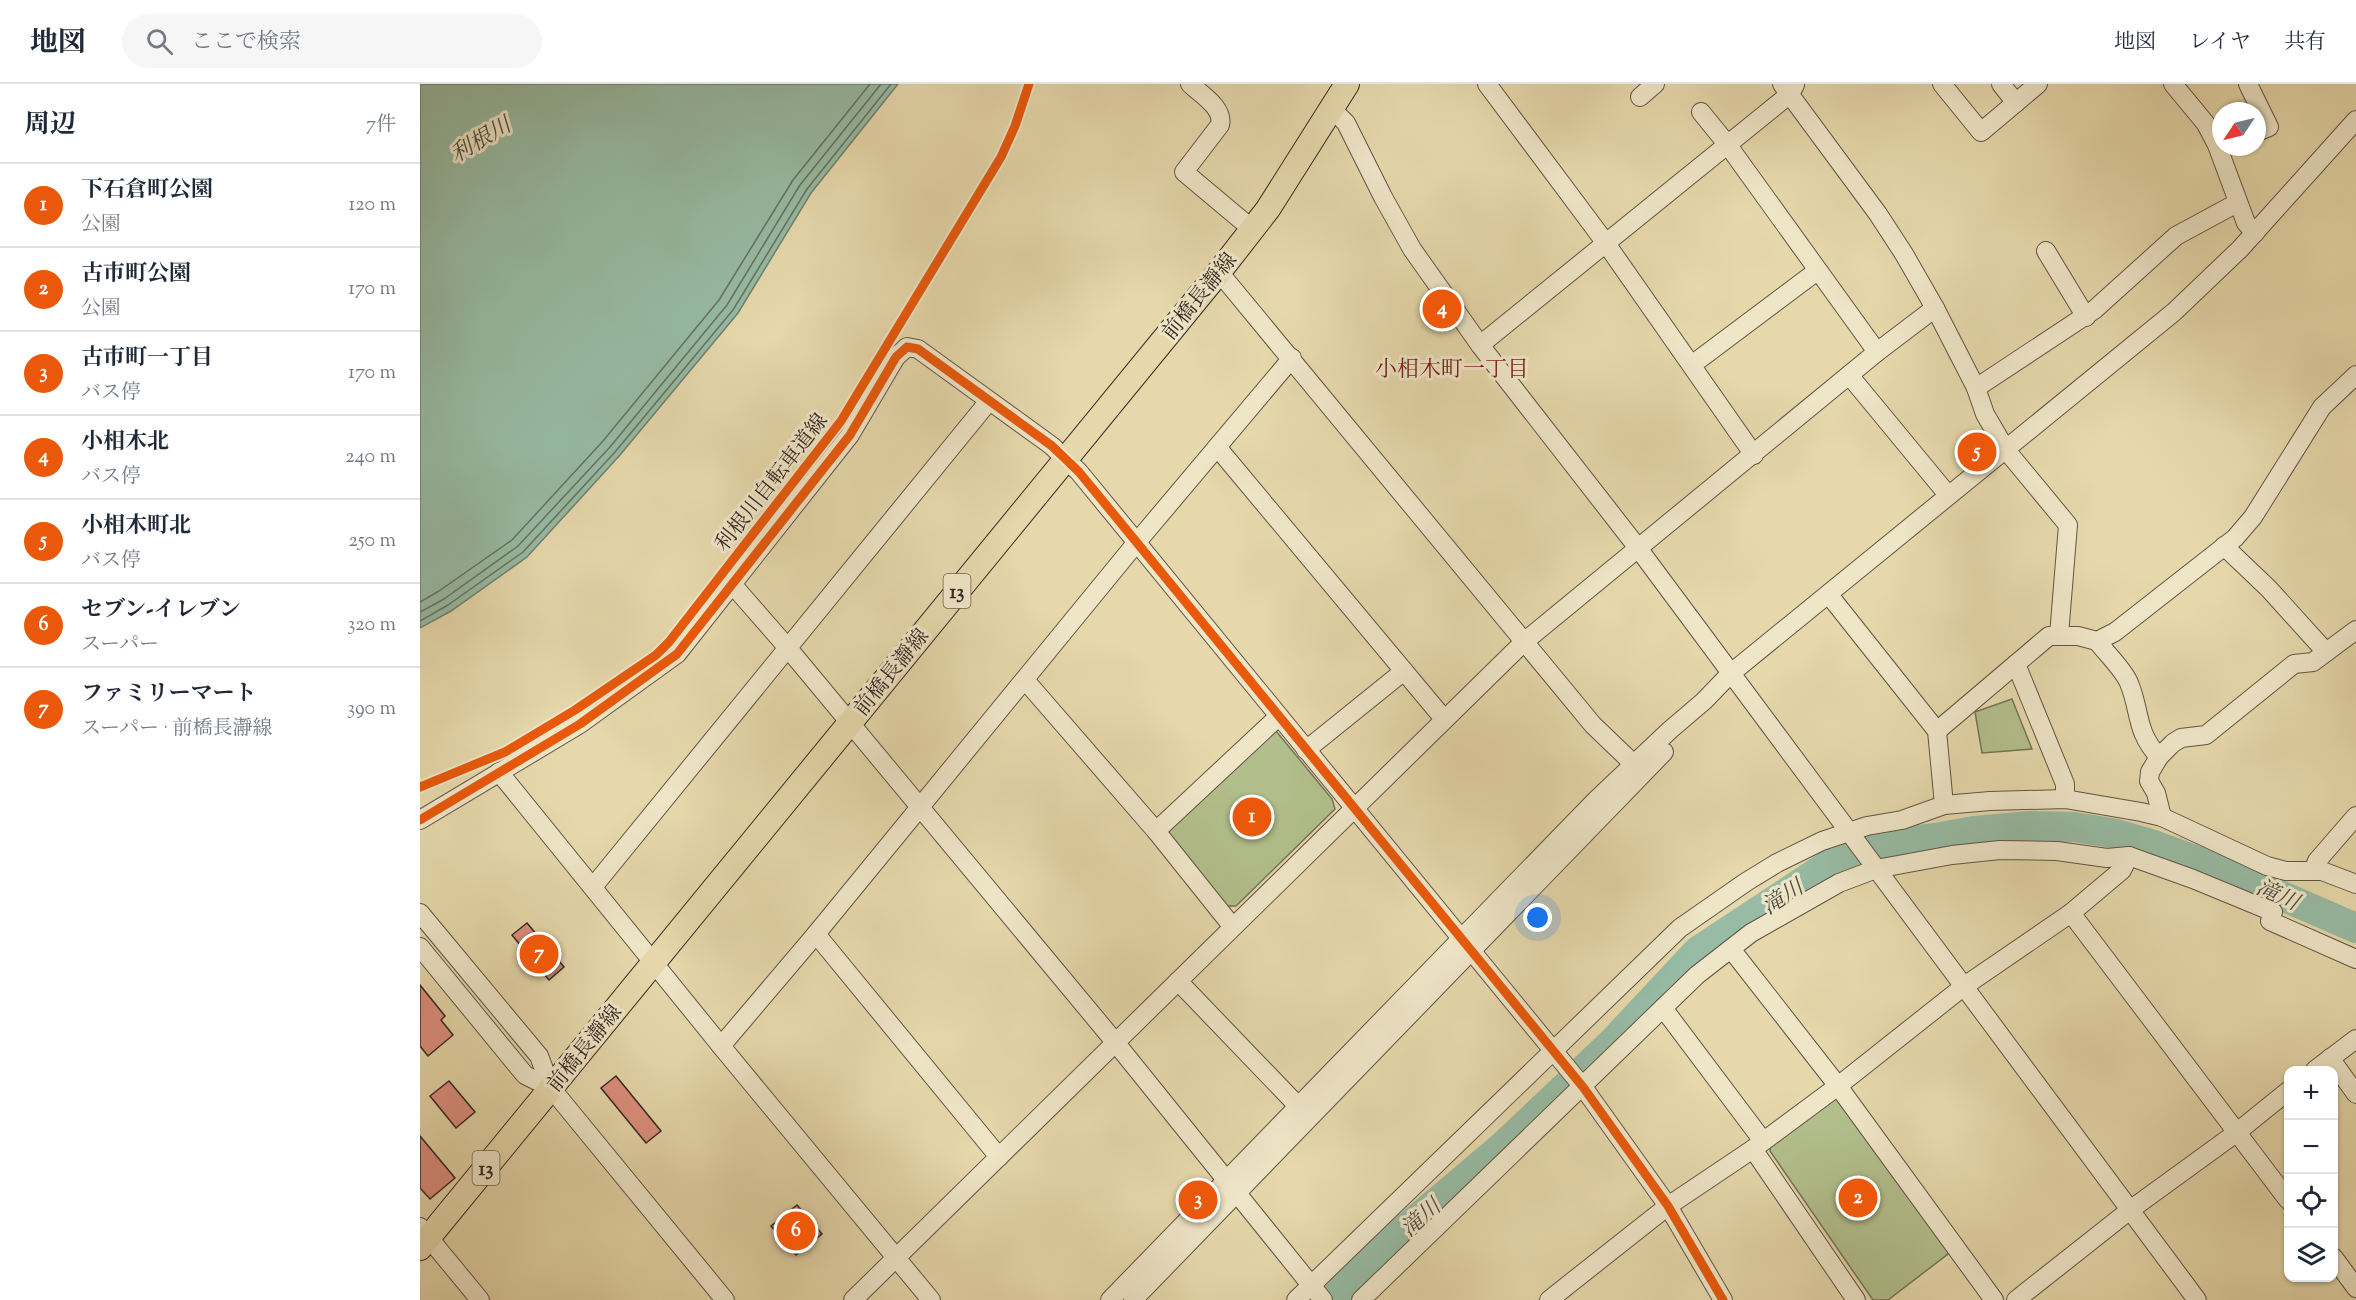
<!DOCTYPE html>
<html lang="ja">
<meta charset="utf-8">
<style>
:root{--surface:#fff;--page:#f6f6f7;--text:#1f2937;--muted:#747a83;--line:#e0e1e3;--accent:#ea580c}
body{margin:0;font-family:"Sorts Mill Goudy","Noto Serif JP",serif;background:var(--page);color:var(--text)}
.controls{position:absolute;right:18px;bottom:18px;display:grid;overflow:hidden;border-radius:12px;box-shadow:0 2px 4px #0004}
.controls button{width:54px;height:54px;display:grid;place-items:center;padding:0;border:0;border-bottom:2px solid var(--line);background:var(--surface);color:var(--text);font:30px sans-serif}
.compass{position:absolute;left:1792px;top:18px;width:54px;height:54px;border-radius:50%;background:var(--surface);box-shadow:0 2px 4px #0004;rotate:235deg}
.you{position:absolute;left:1118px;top:834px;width:21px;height:21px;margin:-15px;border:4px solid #fff;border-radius:50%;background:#1a73e8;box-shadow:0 0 0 9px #1a73e833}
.badge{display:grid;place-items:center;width:39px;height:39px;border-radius:50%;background:var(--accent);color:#fff;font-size:20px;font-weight:700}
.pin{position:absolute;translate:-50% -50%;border:3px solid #fff;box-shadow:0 2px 6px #0006}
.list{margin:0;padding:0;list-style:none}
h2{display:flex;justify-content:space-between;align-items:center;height:78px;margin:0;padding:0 24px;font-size:26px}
h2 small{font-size:20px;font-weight:400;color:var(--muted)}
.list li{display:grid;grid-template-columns:39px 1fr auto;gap:18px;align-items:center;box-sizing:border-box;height:84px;padding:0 24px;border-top:2px solid var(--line)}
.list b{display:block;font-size:22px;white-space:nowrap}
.list p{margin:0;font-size:20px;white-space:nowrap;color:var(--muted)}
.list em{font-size:20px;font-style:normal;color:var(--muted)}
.icon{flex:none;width:33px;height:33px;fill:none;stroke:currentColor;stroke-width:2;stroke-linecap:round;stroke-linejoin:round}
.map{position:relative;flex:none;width:1936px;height:1216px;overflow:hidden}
header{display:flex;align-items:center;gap:36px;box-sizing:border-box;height:84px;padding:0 30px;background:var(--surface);border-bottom:2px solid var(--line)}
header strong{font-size:28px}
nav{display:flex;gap:33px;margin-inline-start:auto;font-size:21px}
.search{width:420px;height:54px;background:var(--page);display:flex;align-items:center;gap:15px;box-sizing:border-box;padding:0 21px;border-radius:33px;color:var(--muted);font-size:22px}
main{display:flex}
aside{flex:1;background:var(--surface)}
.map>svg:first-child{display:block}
</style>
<header>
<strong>地図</strong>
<div class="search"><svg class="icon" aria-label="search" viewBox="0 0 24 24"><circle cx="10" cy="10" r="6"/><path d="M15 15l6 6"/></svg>ここで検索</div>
<nav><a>地図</a><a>レイヤ</a><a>共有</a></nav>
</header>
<main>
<aside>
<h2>周辺<small>7件</small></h2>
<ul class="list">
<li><span class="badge">1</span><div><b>下石倉町公園</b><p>公園</p></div><em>120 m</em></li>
<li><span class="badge">2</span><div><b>古市町公園</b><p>公園</p></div><em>170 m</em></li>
<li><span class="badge">3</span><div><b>古市町一丁目</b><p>バス停</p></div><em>170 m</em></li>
<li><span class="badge">4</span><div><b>小相木北</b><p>バス停</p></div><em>240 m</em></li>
<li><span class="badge">5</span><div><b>小相木町北</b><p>バス停</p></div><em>250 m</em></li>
<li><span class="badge">6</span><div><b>セブン-イレブン</b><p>スーパー</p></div><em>320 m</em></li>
<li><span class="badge">7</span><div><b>ファミリーマート</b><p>スーパー · 前橋長瀞線</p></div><em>390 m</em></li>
</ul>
</aside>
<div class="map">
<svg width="1936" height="1216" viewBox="0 0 1936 1216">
<rect width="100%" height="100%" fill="#e6d8ab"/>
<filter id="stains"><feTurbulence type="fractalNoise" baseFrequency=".00333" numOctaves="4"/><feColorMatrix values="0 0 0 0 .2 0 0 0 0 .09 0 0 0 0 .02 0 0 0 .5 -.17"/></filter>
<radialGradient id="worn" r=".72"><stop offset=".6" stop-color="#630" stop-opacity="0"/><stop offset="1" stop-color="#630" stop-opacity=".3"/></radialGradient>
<g fill="#b2bf8c" stroke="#747458" stroke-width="1.5">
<path d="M1592 615 1612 665 1562 669 1555 628Z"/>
<path d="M850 647H856L912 715 915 725 816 822H806L749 752V741Z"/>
<path d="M1409 1013 1419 1014 1530 1161 1528 1170 1468 1216H1453L1350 1067 1351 1058Z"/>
</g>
<path fill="#97bba4" stroke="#708070" stroke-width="1.5" d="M0 0H478L391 109 318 229 200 371 107 473 31 527 0 544Z"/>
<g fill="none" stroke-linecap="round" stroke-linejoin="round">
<g stroke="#667264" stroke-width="1.5">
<path d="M0 518 19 507 92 456 183 357 299 216 373 96 450 0"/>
<path d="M0 528 24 515 98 462 190 363 307 221 380 101 461 0"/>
<path d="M0 537 28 521 103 468 195 368 313 226 387 105 471 0"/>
</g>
<path stroke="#97bba4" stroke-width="30" d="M912 1216 971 1157 1082 1063 1191 960 1278 867 1419 774 1468 759 1516 754 1554 747 1611 742 1654 743 1692 749 1731 760 1805 787 1936 844"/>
</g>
<g fill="#dd907f" stroke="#352823" stroke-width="1.5">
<path d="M107 839 144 883 129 896 92 851Z"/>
<path d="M0 901 25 932 21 936 33 951 8 972 0 962Z"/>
<path d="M196 992 241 1047 226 1059 181 1004Z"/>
<path d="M29 997 55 1028 36 1044 10 1012Z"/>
<path d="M0 1052 35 1094 10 1115 0 1104Z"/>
<path d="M377 1121 402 1150 376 1171 351 1142Z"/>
</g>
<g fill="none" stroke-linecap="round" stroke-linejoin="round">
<defs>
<g id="minor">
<path d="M770 0C782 11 804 24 800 41L764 88 832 145"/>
<path d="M1067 0 1185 158 1334 371"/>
<path d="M1362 0 1458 130 1484 170 1515 224 1556 304 1565 330 1586 366 1648 441 1639 551"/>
<path d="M1522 0 1561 48 1618 0"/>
<path d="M1581 0 1596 19"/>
<path d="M1753 0 1786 40 1797 61 1826 139 1835 149"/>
<path d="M1828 0 1849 43 1837 48"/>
<path d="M1220 13 1235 0"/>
<path d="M912 25 926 39 963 113 992 165 1060 261 1218 464 1777 1216"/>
<path d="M1281 28 1307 60 1457 268"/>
<path d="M1626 167 1666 233"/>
<path d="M799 188 1173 641 1222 688"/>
<path d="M1060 261 1370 10 1375 1"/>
<path d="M1273 280 1397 187"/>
<path d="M1429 291 1528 411"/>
<path d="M1556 304 1674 226 1756 152 1817 119"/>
<path d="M797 363 1024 635"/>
<path d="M1804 462 1849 505 1906 568"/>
<path d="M312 500 367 563 695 958 903 1216"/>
<path d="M1409 511 1517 647 1524 721"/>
<path d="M1677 557C1686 569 1704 586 1709 599 1721 628 1715 647 1739 673"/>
<path d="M1596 580 1645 700V715"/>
<path d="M605 596 736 747 812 842"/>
<path d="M1517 647 1629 552H1658L1677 557 1695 548 1815 454 1833 433 1902 323 1936 291"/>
<path d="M886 666 984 587"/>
<path d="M79 688 301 962 511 1216"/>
<path d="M1742 733 1736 709 1729 697 1730 688 1739 673 1753 659 1761 654 1786 651 1874 580 1893 578 1936 546"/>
<path d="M0 736 160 640 257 570 430 351 476 273 487 263 498 265 632 362 659 388 1163 1003 1248 1122 1303 1216"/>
<path d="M736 747 858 633"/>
<path d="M1893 787 1897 777 1936 732"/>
<path d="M171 801 177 798 569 317"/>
<path d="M0 829 119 972 131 1004 305 1216"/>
<path d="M1651 829 1868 1116"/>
<path d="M396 850 579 1073"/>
<path d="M0 863 105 991 131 1004"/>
<path d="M1311 865 1418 1002 1574 1216"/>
<path d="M758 897 879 1023"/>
<path d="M1243 924 1343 1057"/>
<path d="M301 962 396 850 717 458 872 274"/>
<path d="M1910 974 1936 1010"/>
<path d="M1895 986 1936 955"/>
<path d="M1333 1065 1436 1216"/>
<path d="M0 1143 60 1216"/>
<path d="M1914 1174 1936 1204"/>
<path d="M433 1216 1105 557 1457 268 1515 224"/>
<path d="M690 1216 1176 716 1250 646 1284 617 1310 590 1754 228 1820 165 1936 36"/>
<path d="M713 1216 1244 668"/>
<path d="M876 1216 1260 844 1326 798 1357 779 1402 757 1447 742 1482 736 1524 721 1570 717 1645 715 1721 728 1742 733 1847 782 1866 787H1902L1936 800"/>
<path d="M941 1216 1277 891 1331 849 1419 799 1456 785 1532 771 1580 766 1637 767 1687 774 1709 772 1773 795 1853 828 1850 837 1936 875"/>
<path d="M1129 1216 1248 1122 1333 1065 1418 1002 1543 903 1651 829 1702 786 1709 772"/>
<path d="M1596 1216 1710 1126 1816 1049 1868 1007"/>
</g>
<path id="major" d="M0 1164 799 188 848 125 927 0"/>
</defs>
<use href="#minor" stroke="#615445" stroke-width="20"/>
<use href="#major" stroke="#352823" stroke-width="26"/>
<use href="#minor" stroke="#efe6c8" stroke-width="18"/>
<use href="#major" stroke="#e6d8ab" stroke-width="24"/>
<defs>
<g id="cycleway">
<path d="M0 703 85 668 155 626 236 571 249 558 421 337 581 73 595 42 609 0"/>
<path d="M0 736 160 640 257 570 430 351 476 273 487 263 498 265 632 362 659 388 1163 1003 1248 1122 1303 1216"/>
</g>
</defs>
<use href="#cycleway" stroke="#efe6c8" stroke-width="13"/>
<use href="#cycleway" stroke="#e8590c" stroke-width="9"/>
</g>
<g text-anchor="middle" stroke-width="6" stroke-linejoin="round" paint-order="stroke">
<g fill="#efe6c8" stroke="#6d6154" stroke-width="1.5">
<rect x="523.5" y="490" width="27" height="34" rx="4.5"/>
<rect x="52.5" y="1067" width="27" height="34" rx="4.5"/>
</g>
<g font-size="20" font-weight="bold" fill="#352823">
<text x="537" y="514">13</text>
<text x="66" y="1091">13</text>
</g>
<g font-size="21" fill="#352823" stroke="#efe6c8">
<text transform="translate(779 212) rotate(-51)" y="7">前橋長瀞線</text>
<text transform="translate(351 398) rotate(-52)" y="7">利根川自転車道線</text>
<text transform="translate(471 588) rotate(-51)" y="7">前橋長瀞線</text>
<text transform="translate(164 964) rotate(-51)" y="7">前橋長瀞線</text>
</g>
<g font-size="22" font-style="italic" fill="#4e4d43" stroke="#efe6c8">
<text transform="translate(60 55) rotate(-31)" y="8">利根川</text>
<text transform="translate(1858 810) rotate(24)" y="8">滝川</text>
<text transform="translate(1362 812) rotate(-33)" y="8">滝川</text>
<text transform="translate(1000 1133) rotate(-41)" y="8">滝川</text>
</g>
<g font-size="22" fill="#7a1f14" stroke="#efe6c8">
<text x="1032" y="292">小相木町一丁目</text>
</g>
</g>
<rect width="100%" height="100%" filter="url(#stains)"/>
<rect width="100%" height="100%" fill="url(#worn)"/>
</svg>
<div class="controls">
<button>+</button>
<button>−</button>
<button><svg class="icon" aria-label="locate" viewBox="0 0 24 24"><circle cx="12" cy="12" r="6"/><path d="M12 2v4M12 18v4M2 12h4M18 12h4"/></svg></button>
<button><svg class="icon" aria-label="layers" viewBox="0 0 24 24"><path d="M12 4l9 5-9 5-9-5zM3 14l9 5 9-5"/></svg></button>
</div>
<svg class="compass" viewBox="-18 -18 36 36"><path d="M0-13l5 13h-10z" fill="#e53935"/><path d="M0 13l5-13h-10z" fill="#747a83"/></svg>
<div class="you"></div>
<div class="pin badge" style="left:832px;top:733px">1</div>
<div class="pin badge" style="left:1438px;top:1114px">2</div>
<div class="pin badge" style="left:778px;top:1116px">3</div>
<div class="pin badge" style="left:1022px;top:225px">4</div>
<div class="pin badge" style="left:1557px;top:368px">5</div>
<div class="pin badge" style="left:376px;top:1147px">6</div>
<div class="pin badge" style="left:119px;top:870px">7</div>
</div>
</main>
